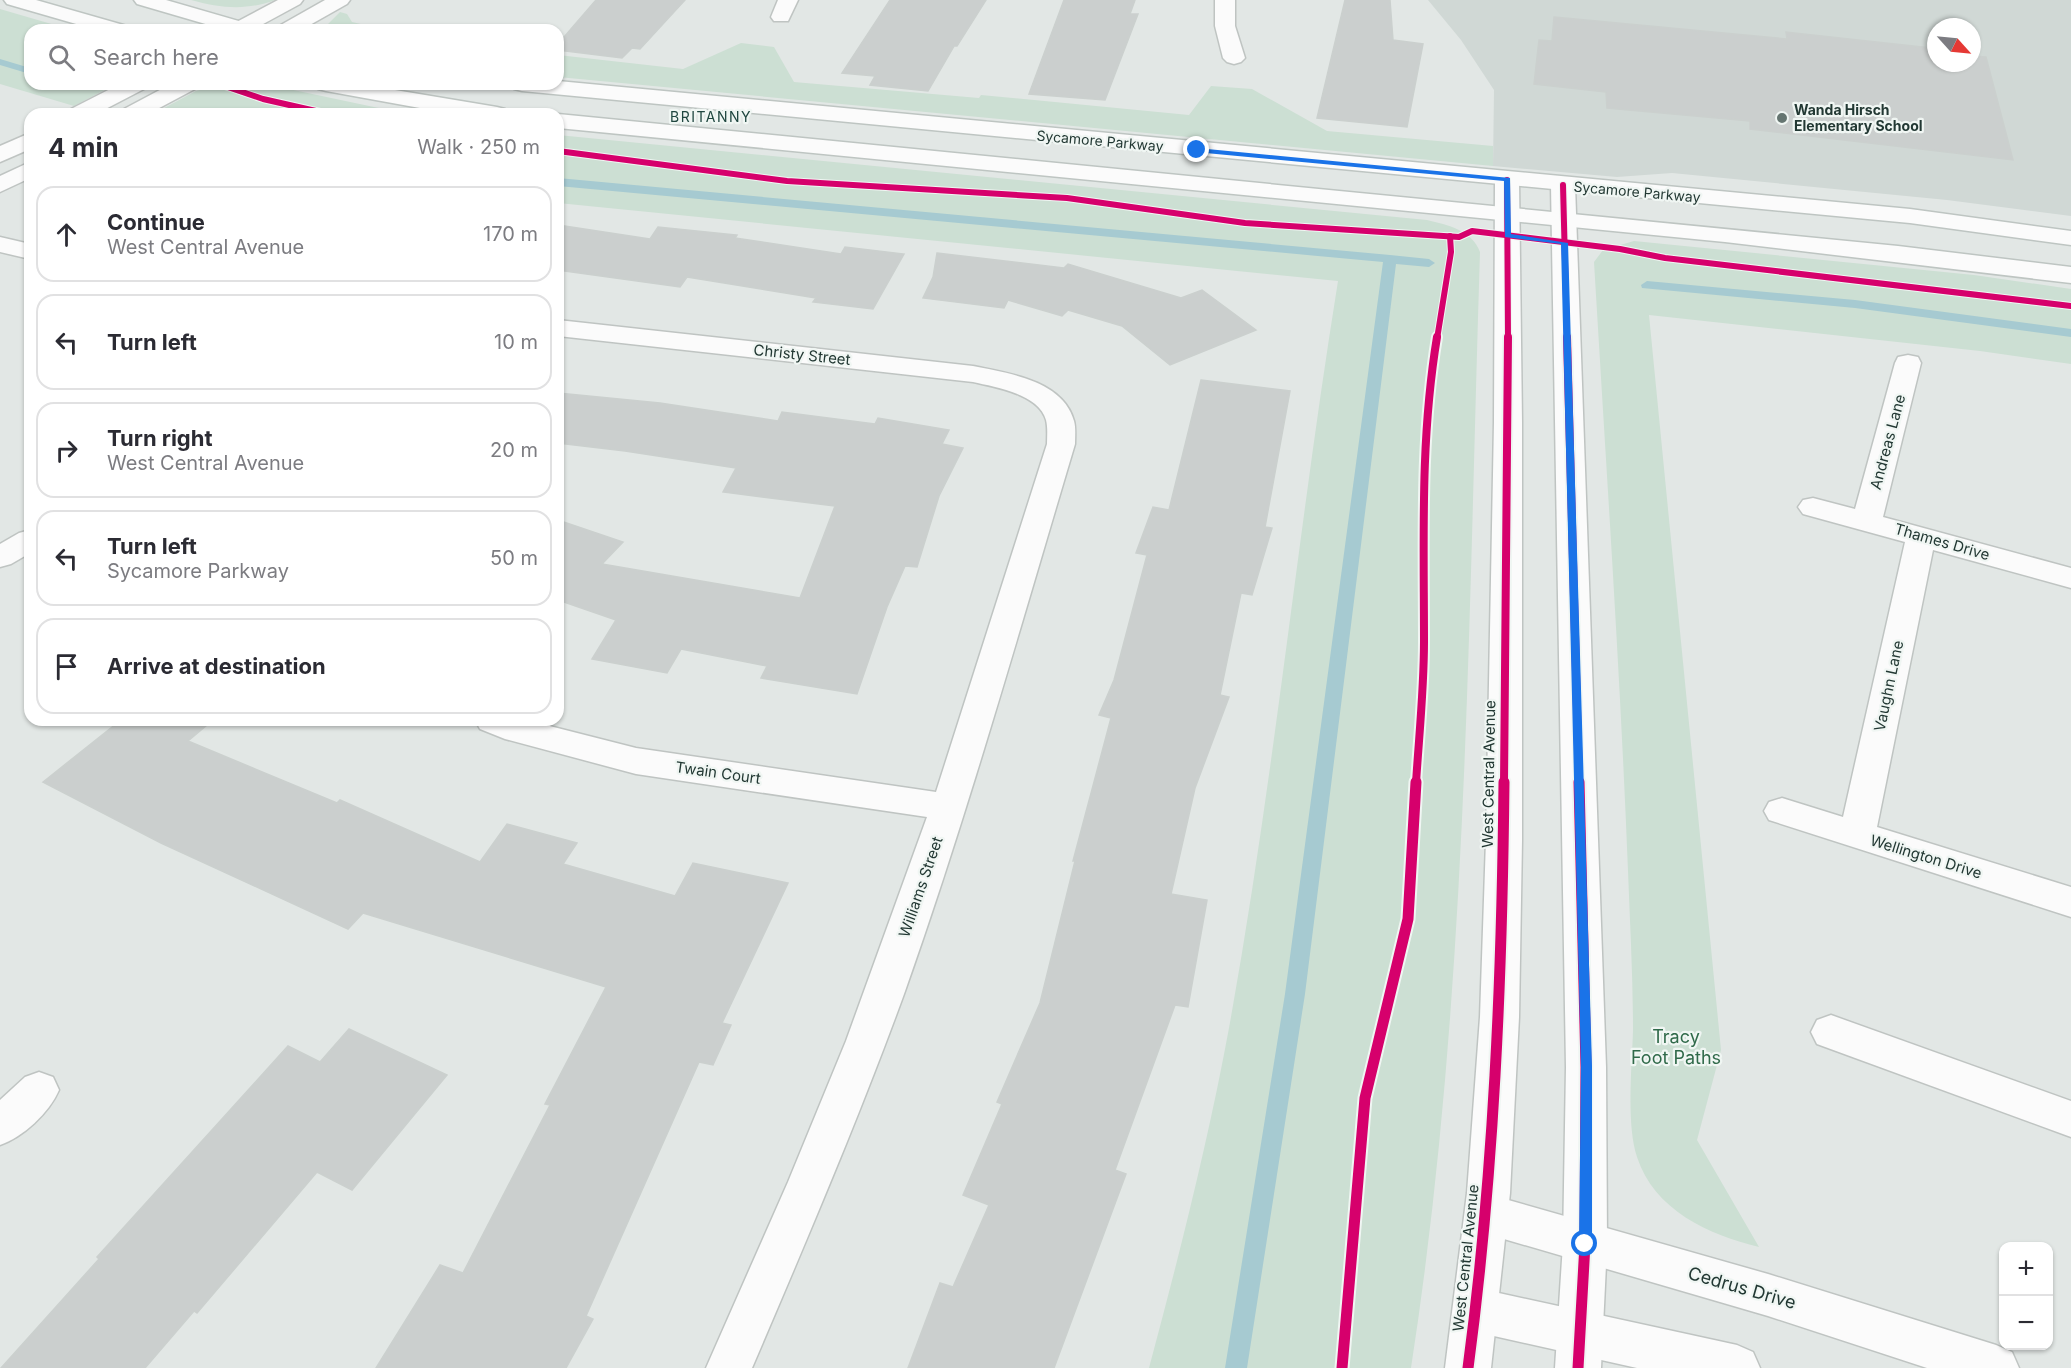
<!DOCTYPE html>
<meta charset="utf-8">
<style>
:root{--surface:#fff;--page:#f7f7f7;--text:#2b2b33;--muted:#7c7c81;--line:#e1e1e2}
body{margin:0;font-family:Inter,sans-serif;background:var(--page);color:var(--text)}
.controls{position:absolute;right:18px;bottom:18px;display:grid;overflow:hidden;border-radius:12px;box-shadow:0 2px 4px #0004}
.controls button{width:54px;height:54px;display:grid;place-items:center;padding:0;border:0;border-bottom:2px solid var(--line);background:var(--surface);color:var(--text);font:30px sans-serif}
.compass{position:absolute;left:1927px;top:18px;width:54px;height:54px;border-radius:50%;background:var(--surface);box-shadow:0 2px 4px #0004;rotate:117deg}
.stop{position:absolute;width:18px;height:18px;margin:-14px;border:4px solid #1a73e8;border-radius:50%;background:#fff}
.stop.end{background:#1a73e8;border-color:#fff;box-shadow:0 2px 6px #0008}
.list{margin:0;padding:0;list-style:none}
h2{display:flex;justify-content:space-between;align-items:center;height:78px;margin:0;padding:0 24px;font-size:26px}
h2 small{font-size:20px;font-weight:400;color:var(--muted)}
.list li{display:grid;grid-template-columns:39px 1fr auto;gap:18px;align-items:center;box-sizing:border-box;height:96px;margin:0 12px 12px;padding:0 12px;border:2px solid var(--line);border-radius:18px}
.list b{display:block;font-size:22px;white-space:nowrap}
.list p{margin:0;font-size:20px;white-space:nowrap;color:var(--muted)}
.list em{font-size:20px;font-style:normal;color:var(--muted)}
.icon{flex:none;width:33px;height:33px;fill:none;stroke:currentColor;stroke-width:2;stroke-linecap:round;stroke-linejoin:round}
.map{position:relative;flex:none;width:2071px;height:1368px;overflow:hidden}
.search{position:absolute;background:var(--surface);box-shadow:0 2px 4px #0004;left:24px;top:24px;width:540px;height:66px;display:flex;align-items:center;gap:15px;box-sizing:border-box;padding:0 21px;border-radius:18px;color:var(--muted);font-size:22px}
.panel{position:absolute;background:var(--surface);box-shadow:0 2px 4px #0004;left:24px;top:108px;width:540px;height:618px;border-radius:18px}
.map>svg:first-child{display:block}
</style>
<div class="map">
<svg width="2071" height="1368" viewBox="0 0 2071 1368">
<rect width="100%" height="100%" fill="#e2e7e5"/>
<path fill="#d0d8d5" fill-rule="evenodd" d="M1428 0H2071V216L1947 200 1672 173 1617 177 1493 166 1494 90 1461 40ZM1936 27H1972V63H1936Z"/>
<g fill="#ccdfd3">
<path d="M191 0H275C246 11 220 8 191 0Z"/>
<path d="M0 9 72 30H30V84H116L74 106 0 84Z"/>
<path d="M340 12 347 14 352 22 387 30H329L328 24Z"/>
<path d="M741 43 774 47 794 82 979 98 981 95 1189 115 1211 86 1252 89 1327 131 1493 146V166L558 77V55L683 69Z"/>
<path d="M221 84H265L407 114H153L196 91Z"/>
<path d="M558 135 1427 220C1448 225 1472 230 1480 252 1468 624 1468 999 1411 1368H1149C1179 1256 1208 1142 1229 1028 1274 780 1298 529 1338 281L558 203Z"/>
<path d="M1634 241 1974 275 2071 289V364L1980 351 1649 315 1721 1050 1697 1140 1759 1247C1709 1235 1654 1210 1637 1157 1626 1123 1632 1067 1633 1030 1633 977 1630 924 1628 871 1620 668 1606 465 1594 262L1603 250Z"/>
</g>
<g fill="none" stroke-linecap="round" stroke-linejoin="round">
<g fill="#a6cad1" fill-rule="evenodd">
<path d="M0 59 30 68V74L0 65Z"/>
<path d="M558 178 1390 255 1429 259 1435 263 1429 267 1396 264 1305 994 1247 1368H1225L1285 994 1383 262 558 186Z"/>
<path d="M1647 281 1855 300 2071 329V337L1855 308 1642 288 1641 285Z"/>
</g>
</g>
<g fill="#cbcfce" stroke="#cbd0ce" stroke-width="1.5">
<path d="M596 0H685L640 49 632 48 622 58 558 50V44Z"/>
<path d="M890 0H986L957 46H954L928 91 870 85 875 76 842 73Z"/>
<path d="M1064 0H1135L1130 14H1138L1105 100 1029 94Z"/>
<path d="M1345 0H1390L1393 40 1423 44 1407 127 1317 118Z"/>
<path d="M1554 17 1787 39 1786 32 1931 48 1932 52H1936V63H1972V56L1986 57 2013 160 1750 129V121L1607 108 1606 92 1534 84 1539 40 1552 41Z"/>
<path d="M558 225 650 239 658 227 737 235 735 238 841 254 845 247 904 254 873 309 813 302 816 298 687 277 680 287 558 270Z"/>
<path d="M937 253 1064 268 1068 264 1181 298 1202 290 1256 330 1170 365 1122 326 1068 310 1062 316 1008 300 1004 308 923 298 933 277Z"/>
<path d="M1201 380 1290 391 1265 527 1272 528 1252 595 1241 593 1220 695 1229 697 1195 788 1171 894 1207 900 1188 1007 1175 1005 1115 1170 1126 1174 1054 1368H908L940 1283 953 1287 989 1205 963 1195 1002 1104 997 1102 1040 1003 1075 861H1073L1111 718 1099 715 1114 680 1147 555 1136 553 1153 507 1169 510Z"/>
<path d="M558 393 660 403 778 421 782 412 875 424 878 418 949 430 942 444 963 448 939 496 917 567 905 566 887 607 857 694 761 678 767 666 681 649 667 673 592 659 616 620 564 602 558 608V520L623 542 602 564 800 598 835 506 723 492 736 468 625 451 558 443Z"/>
<path d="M121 720H213L188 741 337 803 340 800 480 862 507 824 577 843 563 864 675 896 693 863 788 883 722 1023 731 1025 713 1065 699 1062 586 1316 593 1319 566 1368H376L440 1265 463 1273 550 1105 545 1104 606 987 363 913 348 929 161 843 43 782Z"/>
<path d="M349 1029 447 1075 352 1190 317 1172 197 1313 194 1311 145 1368H1L99 1259 97 1257 288 1046 320 1062Z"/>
</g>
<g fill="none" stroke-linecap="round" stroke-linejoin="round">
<defs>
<g id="minor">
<path d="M278 0H303L300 4 252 30H226L229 26Z"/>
<path d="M325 0H350L347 4 301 30H276L279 26Z"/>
<path d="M778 0H798L788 21H774L771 17Z"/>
<path d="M1215 0H1235V26L1245 58 1241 62 1234 64 1227 62 1223 58 1215 26Z"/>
<path d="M120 84H147L144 89 96 114H68L71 109Z"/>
<path d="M171 84H198L195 89 148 114H121L124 109Z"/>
<path d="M30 133V149L0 162V146Z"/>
<path d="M30 162V178L0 192V176Z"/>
<path d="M0 237 30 244V259L0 252Z"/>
<path d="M558 320 973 366C1007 373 1063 380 1074 421 1076 428 1075 437 1075 444 1020 628 968 813 904 994 858 1120 805 1244 752 1368H706L788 1182 846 1041 927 817 636 774 505 739 480 729 475 720H526L636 748 936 792 1047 444C1047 436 1048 428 1046 420 1039 394 995 387 973 382L558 336Z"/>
<path d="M1908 355 1918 357 1921 363 1883 517 2071 568V588L1933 550 1877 827 2071 887V917L1769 820 1764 811 1769 802 1782 798 1843 817 1905 542 1803 514 1798 507 1803 500 1813 498 1855 509 1895 363 1898 357Z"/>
<path d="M30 530V553L11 564 0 567V544L19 533Z"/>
<path d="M1831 1015 2071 1101V1137L1817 1044 1811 1032 1817 1020Z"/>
<path d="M39 1072 53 1077 59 1090C49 1113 23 1137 0 1145V1100L25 1077Z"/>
<path d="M1487 1194 1768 1274 1996 1345 2012 1352 2019 1368H1927L1768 1316 1487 1234 1472 1228 1466 1214 1472 1200Z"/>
<path d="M1476 1288 1737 1345 1753 1352 1760 1368H1637L1476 1332 1460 1325 1454 1310 1460 1295Z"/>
</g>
<g id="tertiary">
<path d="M1507 173 1515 175 1519 180 1522 422V840L1519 1017 1510 1193 1491 1368H1445L1467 1193 1480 1017 1486 840 1494 422 1495 180 1499 175Z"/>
<path d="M1563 178 1571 180 1575 185 1606 1067 1607 1244 1601 1368H1555L1563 1244 1566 1067 1551 185 1555 180Z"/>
</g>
<g id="secondary">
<path d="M4 0H36L127 26 130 30H97L7 4Z"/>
<path d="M134 0H166L256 26 259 30H226L137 4Z"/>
<path d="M558 81 1910 209 2071 231V245L1910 223 522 91 514 89 511 84H558Z"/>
<path d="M315 84H359L497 107 505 109 508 114H453L326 91 318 89Z"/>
<path d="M558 114 1898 246 2071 267V283L1725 242 558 128Z"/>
</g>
</defs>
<use href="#minor" stroke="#bfc4c2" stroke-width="3"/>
<use href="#tertiary" stroke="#bfc4c2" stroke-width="3"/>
<use href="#secondary" stroke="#bec5c2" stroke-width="3"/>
<use href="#minor" fill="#fbfbfb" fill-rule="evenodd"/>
<use href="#tertiary" fill="#fbfbfb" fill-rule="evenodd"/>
<use href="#secondary" fill="#fbfbfb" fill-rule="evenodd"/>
<defs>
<g id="cycleway-far2">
<path d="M219 84 263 99 329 114"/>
<path d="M558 151 787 181 1067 198 1245 223 1459 237 1472 231 1620 249 1665 258 2071 306"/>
<path d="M1507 180 1508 339"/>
<path d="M1563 185 1567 339"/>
<path d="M1437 339 1451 252 1450 236"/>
</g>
<g id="cycleway-far1">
<path d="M1567 337 1579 783"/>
<path d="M1416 783C1419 736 1424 689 1424 642 1424 538 1420 440 1437 337"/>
<path d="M1504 783 1508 337"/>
</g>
<g id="cycleway">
<path d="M1342 1368 1365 1098 1408 919 1416 782"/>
<path d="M1468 1368C1494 1173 1502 978 1504 782"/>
<path d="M1578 1368 1585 1244 1586 1067 1579 782"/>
</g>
</defs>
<use href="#cycleway-far2" stroke="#f0f6f3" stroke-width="8"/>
<use href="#cycleway-far1" stroke="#f0f6f3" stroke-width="12"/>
<use href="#cycleway" stroke="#f0f6f3" stroke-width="15"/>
<use href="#cycleway-far2" stroke="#d6006c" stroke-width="6"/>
<use href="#cycleway-far1" stroke="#d6006c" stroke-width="8"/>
<use href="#cycleway" stroke="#d6006c" stroke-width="11"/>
</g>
<path fill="#1a73e8" d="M1197 148 1510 178 1511 234 1568 243 1592 1066V1244L1590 1248 1585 1250 1581 1248 1579 1244 1581 1066 1561 244 1505 237 1504 181 1195 152Z"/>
<circle fill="#657571" stroke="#f0f6f3" stroke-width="2" cx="1782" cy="118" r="6"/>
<g text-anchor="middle" stroke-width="4.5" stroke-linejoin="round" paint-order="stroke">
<g font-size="14" font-weight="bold" fill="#223833" stroke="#f0f6f3" text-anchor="start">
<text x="1794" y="115">Wanda Hirsch<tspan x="1794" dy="16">Elementary School</tspan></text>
</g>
<g font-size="14" letter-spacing="1.5" fill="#204740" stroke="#f0f6f3">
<text x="711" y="122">BRITANNY</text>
</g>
<g font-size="14" fill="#223833" stroke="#f0f6f3">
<text transform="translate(1100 141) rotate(5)" y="5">Sycamore Parkway</text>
<text transform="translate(1637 192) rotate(5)" y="5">Sycamore Parkway</text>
</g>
<g font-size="15" fill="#223833" stroke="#f0f6f3">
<text transform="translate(802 355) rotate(6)" y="5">Christy Street</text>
<text transform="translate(1888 442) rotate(-75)" y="5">Andreas Lane</text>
<text transform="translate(1942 542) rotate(16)" y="5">Thames Drive</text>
<text transform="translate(1889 686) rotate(-78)" y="5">Vaughn Lane</text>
<text transform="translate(718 773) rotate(8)" y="5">Twain Court</text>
<text transform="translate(1489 774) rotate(-89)" y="5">West Central Avenue</text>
<text transform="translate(1926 857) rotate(17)" y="5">Wellington Drive</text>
<text transform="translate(921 887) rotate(-71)" y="5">Williams Street</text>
<text transform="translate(1466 1258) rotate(-84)" y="5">West Central Avenue</text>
</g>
<g font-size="18" fill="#306a4a" stroke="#f0f6f3">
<text x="1676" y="1043">Tracy<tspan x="1676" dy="21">Foot Paths</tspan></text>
</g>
<g font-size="18" fill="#223833" stroke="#f0f6f3">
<text transform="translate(1742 1288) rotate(16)" y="6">Cedrus Drive</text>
</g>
</g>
</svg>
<div class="controls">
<button>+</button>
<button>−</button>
</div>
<svg class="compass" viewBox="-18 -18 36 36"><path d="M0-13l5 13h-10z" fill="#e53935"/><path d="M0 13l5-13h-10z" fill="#7c7c81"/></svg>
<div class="stop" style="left:1585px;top:1244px"></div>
<div class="stop end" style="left:1197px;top:150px"></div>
<div class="search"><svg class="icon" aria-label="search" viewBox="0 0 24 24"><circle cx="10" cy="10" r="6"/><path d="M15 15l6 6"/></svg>Search here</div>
<section class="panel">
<h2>4 min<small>Walk · 250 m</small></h2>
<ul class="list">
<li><svg class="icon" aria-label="ahead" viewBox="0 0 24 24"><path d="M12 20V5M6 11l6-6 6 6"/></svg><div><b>Continue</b><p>West Central Avenue</p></div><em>170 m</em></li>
<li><svg class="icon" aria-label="left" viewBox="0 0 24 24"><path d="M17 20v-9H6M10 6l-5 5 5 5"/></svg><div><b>Turn left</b></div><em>10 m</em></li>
<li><svg class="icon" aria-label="right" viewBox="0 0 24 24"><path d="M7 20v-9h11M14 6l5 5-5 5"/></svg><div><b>Turn right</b><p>West Central Avenue</p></div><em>20 m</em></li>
<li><svg class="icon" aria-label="left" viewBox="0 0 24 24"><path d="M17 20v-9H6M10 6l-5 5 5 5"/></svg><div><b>Turn left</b><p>Sycamore Parkway</p></div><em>50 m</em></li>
<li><svg class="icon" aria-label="arrive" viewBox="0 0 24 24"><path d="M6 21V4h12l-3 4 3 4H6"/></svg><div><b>Arrive at destination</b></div></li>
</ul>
</section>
</div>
